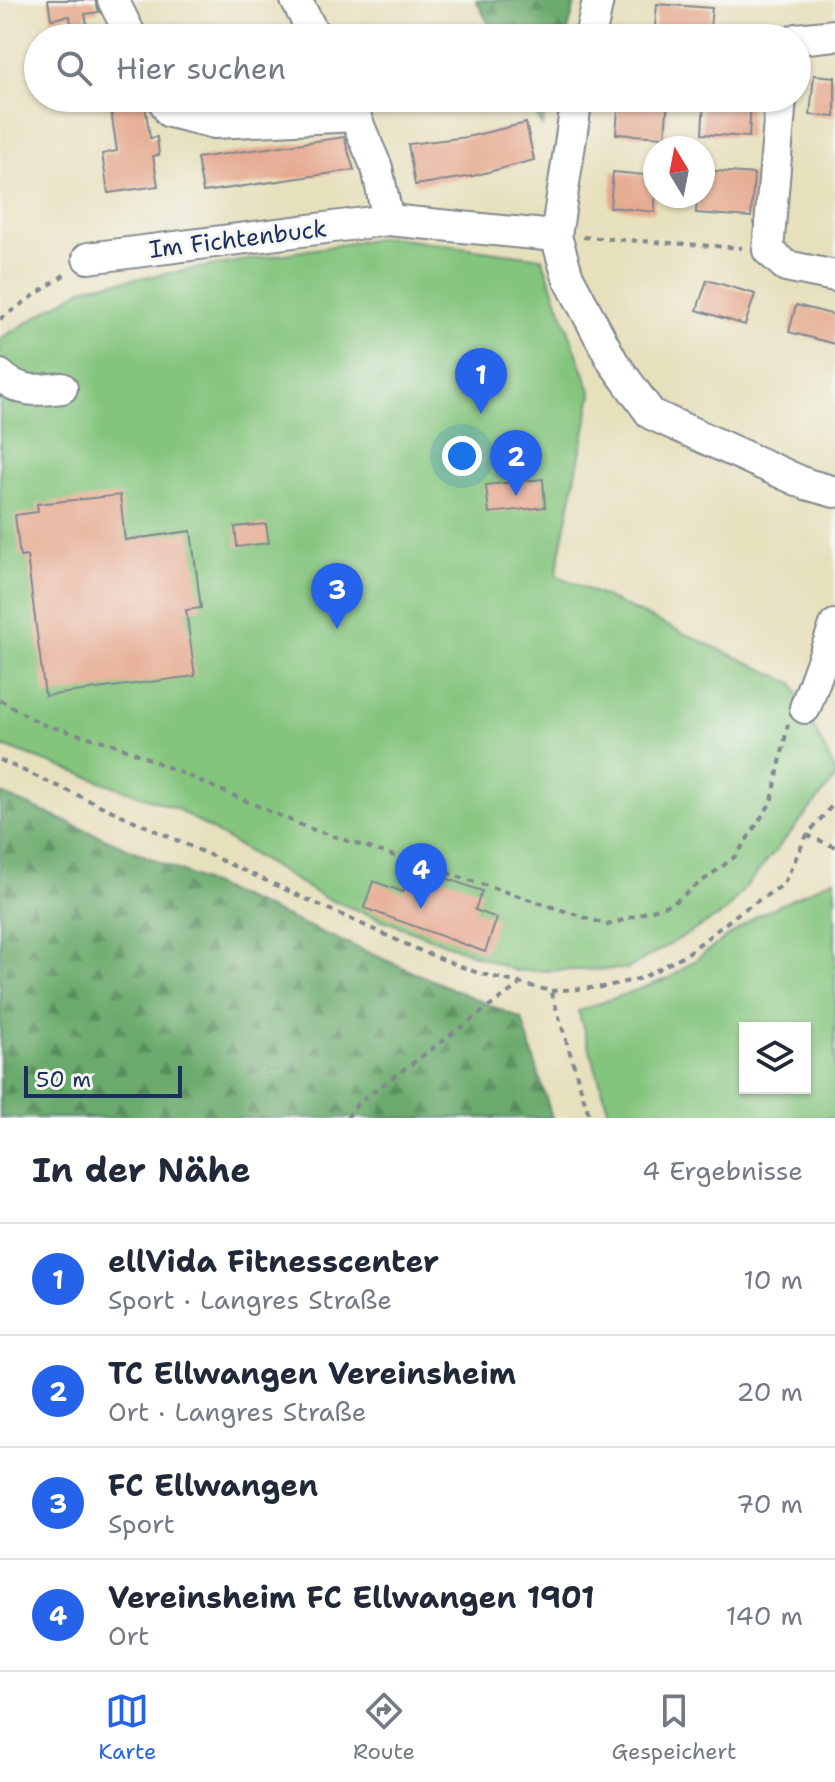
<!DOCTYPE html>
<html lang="de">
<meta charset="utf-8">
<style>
:root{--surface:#fff;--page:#f6f6f7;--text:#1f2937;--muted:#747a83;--line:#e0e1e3;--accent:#2563eb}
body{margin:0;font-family:"Shantell Sans",sans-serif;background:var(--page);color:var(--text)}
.controls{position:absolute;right:24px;bottom:24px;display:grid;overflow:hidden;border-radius:0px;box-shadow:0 2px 6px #0004}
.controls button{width:72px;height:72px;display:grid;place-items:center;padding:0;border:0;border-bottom:2px solid var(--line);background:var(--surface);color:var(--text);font:40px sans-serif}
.compass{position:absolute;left:643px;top:136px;width:72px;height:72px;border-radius:50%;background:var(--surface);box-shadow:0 2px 6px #0004;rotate:350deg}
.scale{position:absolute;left:24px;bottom:20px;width:158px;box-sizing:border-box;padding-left:8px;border:4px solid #1b2f5e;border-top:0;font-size:22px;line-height:28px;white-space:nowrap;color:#1b2f5e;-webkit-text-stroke:6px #f6f6f2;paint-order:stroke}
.you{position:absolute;left:462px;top:456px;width:28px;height:28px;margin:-20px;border:6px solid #fff;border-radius:50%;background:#1a73e8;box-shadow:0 0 0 12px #1a73e833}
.badge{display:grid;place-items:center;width:52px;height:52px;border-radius:50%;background:var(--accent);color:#fff;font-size:26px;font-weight:700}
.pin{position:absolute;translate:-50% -66px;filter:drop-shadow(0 2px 4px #0008)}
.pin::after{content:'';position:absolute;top:42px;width:28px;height:24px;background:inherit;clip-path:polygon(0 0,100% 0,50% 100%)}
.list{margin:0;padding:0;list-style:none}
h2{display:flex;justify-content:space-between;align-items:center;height:104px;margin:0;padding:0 32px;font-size:34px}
h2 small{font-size:26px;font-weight:400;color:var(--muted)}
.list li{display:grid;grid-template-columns:52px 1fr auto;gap:24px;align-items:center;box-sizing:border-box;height:112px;padding:0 32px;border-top:2px solid var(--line)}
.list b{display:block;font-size:30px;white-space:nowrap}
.list p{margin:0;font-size:26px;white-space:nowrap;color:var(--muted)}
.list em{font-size:26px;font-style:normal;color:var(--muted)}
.icon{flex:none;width:44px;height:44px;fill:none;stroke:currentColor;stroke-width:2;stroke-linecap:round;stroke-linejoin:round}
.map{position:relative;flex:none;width:835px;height:1118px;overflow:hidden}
.search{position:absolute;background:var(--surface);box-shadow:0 2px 6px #0004;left:24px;right:24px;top:24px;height:88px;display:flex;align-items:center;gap:20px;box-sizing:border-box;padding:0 28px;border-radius:44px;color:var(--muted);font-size:30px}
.sheet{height:552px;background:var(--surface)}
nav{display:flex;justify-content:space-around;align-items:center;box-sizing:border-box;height:112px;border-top:2px solid var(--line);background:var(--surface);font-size:22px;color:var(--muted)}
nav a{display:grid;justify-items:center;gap:4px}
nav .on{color:var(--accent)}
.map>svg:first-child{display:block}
</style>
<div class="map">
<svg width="835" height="1118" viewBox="0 0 835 1118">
<defs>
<pattern id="forest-firs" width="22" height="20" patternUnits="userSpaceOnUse" patternTransform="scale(2)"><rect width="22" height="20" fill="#6baa6c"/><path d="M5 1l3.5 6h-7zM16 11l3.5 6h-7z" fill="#578b5c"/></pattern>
</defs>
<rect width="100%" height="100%" fill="#f6f6f2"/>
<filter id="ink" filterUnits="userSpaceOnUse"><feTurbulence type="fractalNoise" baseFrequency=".0125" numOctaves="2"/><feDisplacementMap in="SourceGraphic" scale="16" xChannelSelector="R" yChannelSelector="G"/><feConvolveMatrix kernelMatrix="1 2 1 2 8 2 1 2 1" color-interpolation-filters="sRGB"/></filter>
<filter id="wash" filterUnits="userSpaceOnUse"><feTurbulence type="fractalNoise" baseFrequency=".006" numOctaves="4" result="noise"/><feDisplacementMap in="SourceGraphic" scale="32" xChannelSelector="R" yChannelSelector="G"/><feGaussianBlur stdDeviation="1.8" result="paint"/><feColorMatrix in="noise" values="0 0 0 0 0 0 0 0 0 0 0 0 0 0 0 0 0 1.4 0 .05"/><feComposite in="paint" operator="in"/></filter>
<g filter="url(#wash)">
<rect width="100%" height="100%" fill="#e7e0bd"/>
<g fill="url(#forest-firs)" stroke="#436c65" stroke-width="2">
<path d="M476 0H576L566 38H496Z"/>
<path d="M528 98H550L542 126Z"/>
<path d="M0 793 522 1019 552 1118H0Z"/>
</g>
<g fill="#84c57d" stroke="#507a6e" stroke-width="2" fill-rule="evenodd">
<path d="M387 237 542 258 592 394 556 575 793 683 835 771V779L724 913 627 969 516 971 323 897 175 808 0 745V339L86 287Z"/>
<path d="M835 878V1118H611L578 1011 670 978 755 917ZM745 1028H805V1088H745Z"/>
</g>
<g id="blocks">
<g fill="#e6a98f">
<path d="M48 0H95L99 12 85 14 89 38H73L70 16 51 19Z"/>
<path d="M657 4 712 8 709 38H654Z"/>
<path d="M814 75 835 77V117L810 115Z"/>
<path d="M109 98H144L150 138 157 137 159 155 153 156 158 186 108 193 102 154 117 151Z"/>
<path d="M619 98H668L665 137 616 134Z"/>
<path d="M704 98H751L749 137 702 134Z"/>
<path d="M526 123 534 160 473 176 415 185 408 144 467 137Z"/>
<path d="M344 137 354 170 203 192 197 158Z"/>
<path d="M703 170 754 174 751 217 696 213 697 196H703Z"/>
<path d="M613 172 655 176V212L610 207Z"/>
<path d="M707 280 755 294 745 325 697 310Z"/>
<path d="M796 305 835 315V344L789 332Z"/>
<path d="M543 479 545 507 489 513 486 485Z"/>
<path d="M120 495 125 540 191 531 201 608 186 610 195 676 45 696 27 556 20 557 15 515 38 512 37 504Z"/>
<path d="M266 524 269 543 237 547 235 527Z"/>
<path d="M412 866 482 891 475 910 497 918 485 952 364 908 373 881 403 892Z"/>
</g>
</g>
</g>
<g filter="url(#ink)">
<use href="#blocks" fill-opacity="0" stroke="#81888e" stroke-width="2"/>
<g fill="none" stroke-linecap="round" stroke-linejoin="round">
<defs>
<g id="minor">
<path d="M113 0 132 38"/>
<path d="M296 0 316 38"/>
<path d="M590 38 598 0"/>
<path d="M797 39 835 35"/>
<path d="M162 98 170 112 214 123 356 116"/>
<path d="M577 98 556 236 568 277 613 362 651 414 806 484 835 492"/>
<path d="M781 98 768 250 786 266 835 276"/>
<path d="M348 100 377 168 388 220"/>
<path d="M88 258 388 220 556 236"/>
<path d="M0 375C19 393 37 391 62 388"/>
<path d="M805 708 835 625"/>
</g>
</defs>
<use href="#minor" stroke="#81888e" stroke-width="34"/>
<g stroke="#81888e" stroke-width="4" stroke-dasharray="6 6" stroke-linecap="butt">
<path d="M583 237 742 248"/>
<path d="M0 319 67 273"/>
<path d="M0 700 41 724 117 745 308 828 608 925 673 903 736 856 772 801 788 724"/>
<path d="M0 760 421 951 478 973 551 991 590 1118"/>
<path d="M807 835 835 847"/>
<path d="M551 991 603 987 642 978 688 953 740 912 783 885 807 835 835 802"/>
<path d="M347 1118 358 1103 519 985"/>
</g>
<use href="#minor" stroke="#fff" stroke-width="30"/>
</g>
</g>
<g text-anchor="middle" stroke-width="6" stroke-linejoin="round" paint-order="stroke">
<g font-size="24" fill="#1b2f5e" stroke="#f6f6f2">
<text transform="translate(238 239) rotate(-7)" y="8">Im Fichtenbuck</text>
</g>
</g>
</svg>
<div class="controls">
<button><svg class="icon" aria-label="layers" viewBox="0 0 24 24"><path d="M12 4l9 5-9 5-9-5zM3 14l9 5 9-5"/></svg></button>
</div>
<svg class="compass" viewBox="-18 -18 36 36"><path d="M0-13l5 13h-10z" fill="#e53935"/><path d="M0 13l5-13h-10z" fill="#747a83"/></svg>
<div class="scale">50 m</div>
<div class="you"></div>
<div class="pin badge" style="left:481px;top:414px">1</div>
<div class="pin badge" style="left:516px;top:496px">2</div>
<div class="pin badge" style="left:337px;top:629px">3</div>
<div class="pin badge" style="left:421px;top:909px">4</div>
<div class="search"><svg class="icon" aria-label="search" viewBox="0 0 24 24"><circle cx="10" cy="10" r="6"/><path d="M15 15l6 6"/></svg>Hier suchen</div>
</div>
<section class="sheet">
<h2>In der Nähe<small>4 Ergebnisse</small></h2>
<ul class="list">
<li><span class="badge">1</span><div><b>ellVida Fitnesscenter</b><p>Sport · Langres Straße</p></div><em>10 m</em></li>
<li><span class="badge">2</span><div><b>TC Ellwangen Vereinsheim</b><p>Ort · Langres Straße</p></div><em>20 m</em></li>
<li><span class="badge">3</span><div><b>FC Ellwangen</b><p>Sport</p></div><em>70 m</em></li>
<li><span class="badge">4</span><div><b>Vereinsheim FC Ellwangen 1901</b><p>Ort</p></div><em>140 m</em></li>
</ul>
</section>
<nav>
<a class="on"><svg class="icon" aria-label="map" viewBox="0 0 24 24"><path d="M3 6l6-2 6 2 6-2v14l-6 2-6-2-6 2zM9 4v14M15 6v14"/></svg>Karte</a>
<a><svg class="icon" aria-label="directions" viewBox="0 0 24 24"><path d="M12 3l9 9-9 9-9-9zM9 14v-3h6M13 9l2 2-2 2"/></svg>Route</a>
<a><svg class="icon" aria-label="saved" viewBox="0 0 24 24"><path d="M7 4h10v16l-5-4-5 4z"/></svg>Gespeichert</a>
</nav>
